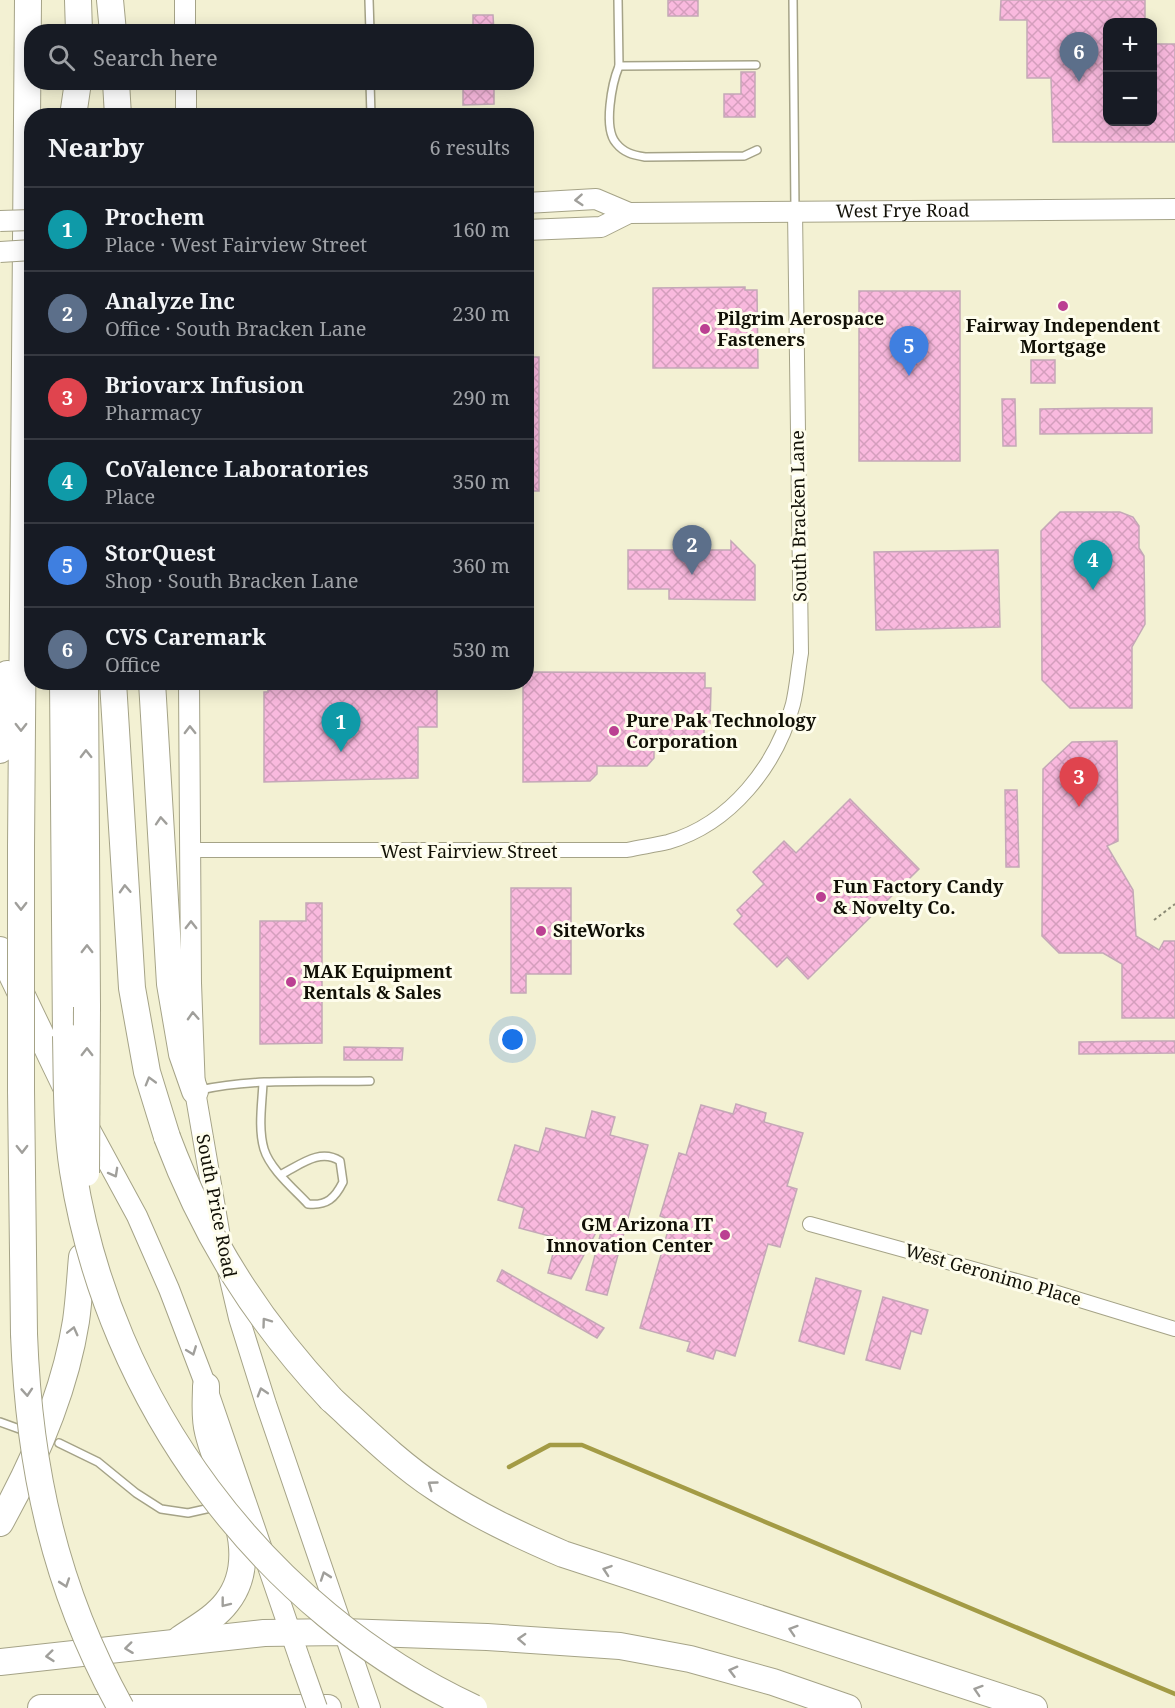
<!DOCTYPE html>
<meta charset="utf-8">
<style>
:root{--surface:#171b24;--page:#20242c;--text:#f1f3f6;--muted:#9ea1a6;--line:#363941;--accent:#8c9099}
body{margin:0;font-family:"Noto Serif",serif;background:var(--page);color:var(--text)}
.controls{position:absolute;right:18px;top:18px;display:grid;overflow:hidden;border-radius:12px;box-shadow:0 3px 15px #0003}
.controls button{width:54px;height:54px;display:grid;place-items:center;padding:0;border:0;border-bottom:2px solid var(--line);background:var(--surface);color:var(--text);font:30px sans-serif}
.you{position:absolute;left:513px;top:1040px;width:21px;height:21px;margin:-15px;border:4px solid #fff;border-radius:50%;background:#1a73e8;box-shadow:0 0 0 9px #1a73e833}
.badge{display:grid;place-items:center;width:39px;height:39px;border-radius:50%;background:var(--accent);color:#fff;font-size:20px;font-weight:700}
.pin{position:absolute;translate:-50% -50px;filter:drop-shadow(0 2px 3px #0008)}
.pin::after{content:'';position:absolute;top:32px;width:21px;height:18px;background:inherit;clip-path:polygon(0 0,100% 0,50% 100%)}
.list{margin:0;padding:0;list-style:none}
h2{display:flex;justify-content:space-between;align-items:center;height:78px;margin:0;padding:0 24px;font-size:26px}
h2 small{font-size:20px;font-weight:400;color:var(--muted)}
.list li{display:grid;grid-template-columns:39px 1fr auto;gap:18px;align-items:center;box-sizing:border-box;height:84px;padding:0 24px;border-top:2px solid var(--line)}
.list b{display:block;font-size:22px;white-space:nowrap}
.list p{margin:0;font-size:20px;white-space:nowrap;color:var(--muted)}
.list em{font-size:20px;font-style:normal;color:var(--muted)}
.icon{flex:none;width:33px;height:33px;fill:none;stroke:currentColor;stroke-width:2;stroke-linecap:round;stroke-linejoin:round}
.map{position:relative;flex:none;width:1175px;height:1708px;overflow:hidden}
.search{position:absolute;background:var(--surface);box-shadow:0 3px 15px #0003;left:24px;top:24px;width:510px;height:66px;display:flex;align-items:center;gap:15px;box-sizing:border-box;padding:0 21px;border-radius:24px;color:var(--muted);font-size:22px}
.panel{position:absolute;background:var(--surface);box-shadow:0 3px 15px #0003;left:24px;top:108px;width:510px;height:582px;border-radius:24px}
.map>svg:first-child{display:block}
</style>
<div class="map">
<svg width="1175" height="1708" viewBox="0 0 1175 1708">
<defs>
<pattern id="building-cross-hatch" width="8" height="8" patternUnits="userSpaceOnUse" patternTransform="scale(1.5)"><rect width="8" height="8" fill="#f9b9de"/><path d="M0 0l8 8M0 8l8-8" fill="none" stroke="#d49ebd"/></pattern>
</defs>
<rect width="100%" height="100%" fill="#f3f1d3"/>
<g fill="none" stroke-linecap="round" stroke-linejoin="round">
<path stroke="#a39b45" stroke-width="4.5" d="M509 1467 550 1445H582L1175 1694"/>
</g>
<g fill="url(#building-cross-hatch)" stroke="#c4a8b7" stroke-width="1.5">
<rect x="668" y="0" width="30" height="16"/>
<path d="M1001 0H1145V22H1107V122H1152V44H1175V142H1053L1051 78H1027V20H1000Z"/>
<path d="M473 15H493L494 32H473Z"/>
<path d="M741 72H755V117H724V94H741Z"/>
<path d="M463 82H494V104L463 105Z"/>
<path d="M745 287V290H757L758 368H653V288Z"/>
<rect x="859" y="291" width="101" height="170"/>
<rect x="526" y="357" width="13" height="134"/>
<rect x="1031" y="360" width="24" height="23"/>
<path d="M1002 399H1015L1016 446H1003Z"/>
<path d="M1105 408H1152V433L1040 434V409Z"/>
<path d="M1060 512H1120L1133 517 1139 526V548L1144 556 1145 624 1132 647V708H1070L1042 680 1041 531Z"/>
<path d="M731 541 755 565V600L669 599V589H628V550H731Z"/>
<path d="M998 550 1000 627 876 630 874 552Z"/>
<path d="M534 672 705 673V688H711L710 724H704V738L699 744H654V758L647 766H597V774L590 781 523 782V682H526V679Z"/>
<path d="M268 682H437V727H418V778L264 782V692H268Z"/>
<path d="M1117 741 1118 841 1107 846 1133 890 1136 936 1159 950 1164 941H1175V1018H1122V964L1103 953H1059L1042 936 1043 769 1072 742Z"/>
<path d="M1005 790H1017L1019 867H1006Z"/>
<path d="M850 799 919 869 808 979 787 957 777 967 734 924 742 916 737 910 764 884 753 872 784 841 796 853Z"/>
<path d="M511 888H571V974H526V993H511Z"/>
<path d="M306 903H322V1043L260 1044V921H306Z"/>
<path d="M1139 1041H1175V1053L1079 1054V1042Z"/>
<path d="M344 1047 403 1048 402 1060H344Z"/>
<path d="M736 1104 766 1113 764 1122 803 1133 787 1186 797 1189 780 1247 768 1244 735 1356 716 1350 713 1359 687 1351 690 1342 640 1328 671 1220 660 1216 679 1153 686 1155 701 1105 733 1114Z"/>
<path d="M592 1111 615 1117 610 1135 648 1145 607 1295 586 1290 602 1228 599 1227 571 1279 548 1273 557 1238 519 1228 524 1208 498 1200 515 1145 539 1152 546 1128 585 1138Z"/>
<path d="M502 1270 604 1328 597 1338 497 1281Z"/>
<path d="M816 1278 861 1291 844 1354 799 1341Z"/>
<path d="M883 1297 928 1310 921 1334 911 1331 900 1369 866 1360Z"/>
</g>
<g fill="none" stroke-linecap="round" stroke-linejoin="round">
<defs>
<g id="lane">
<path d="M369 0 370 32"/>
<path d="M618 0 619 66 756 65"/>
<path d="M793 0 795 210"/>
<path d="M619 66C612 83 603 128 616 143 624 153 633 155 645 157L744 156 757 150"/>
<path d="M370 82 371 116"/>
<path d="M263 1083C262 1104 258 1128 264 1149 270 1169 294 1189 308 1204 327 1206 335 1198 343 1182L340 1161C320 1148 300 1165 282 1174"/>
<path d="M200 1090C255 1078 314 1082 370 1081"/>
<path d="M0 1422 25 1431"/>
<path d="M59 1443 98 1462 136 1493 161 1509 188 1513 215 1507"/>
</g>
<g id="street">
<path d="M191 850H627C641 847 655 845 668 842 731 824 777 765 793 704 797 687 798 670 801 653L795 211"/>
<path d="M810 1224 1031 1285 1175 1329"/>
</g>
<g id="secondary">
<path d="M185 0V32"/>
<path d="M186 82V116"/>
<path d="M526 203 596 199 629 213"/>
<path id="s1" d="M526 230 601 227 629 213 1175 209"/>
<path d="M189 682 191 983 195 1091 220 1237"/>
<path d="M86 1122 137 1216 169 1289 206 1386 300 1660"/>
<path d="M228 1271 239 1318 266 1404 370 1708"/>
</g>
<g id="highway">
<path d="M78 0 79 32"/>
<path d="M110 0 113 32"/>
<path d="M116 82 118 116"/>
<path d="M73 116 78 82"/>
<path d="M63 682 66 1036"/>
<path d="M85 682 87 1007"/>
<path d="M113 682 132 988 147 1072 167 1137"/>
<path d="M152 682 170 984 182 1054 195 1091"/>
<path d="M0 750 7 674"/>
<path d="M21 847 28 0"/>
<path d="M0 950 65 1085"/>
<path d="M21 1090 24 1334"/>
<path d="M331 1399C365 1430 398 1463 436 1488 476 1515 519 1535 563 1554L1034 1708"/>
<path d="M0 1523C34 1462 65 1391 76 1321 79 1300 80 1279 82 1257"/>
<path d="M180 1639C196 1628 215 1618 227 1602 266 1552 220 1483 208 1432 204 1417 206 1400 206 1386"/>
<path d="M0 1662 264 1633 343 1632 487 1637 620 1646 690 1659 773 1682 848 1708"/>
<path d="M41 1708H328"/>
</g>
</defs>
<use href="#lane" stroke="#a5a387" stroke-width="10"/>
<use href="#street" stroke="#a5a387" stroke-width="16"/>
<use href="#secondary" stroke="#a5a387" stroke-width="22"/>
<use href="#highway" stroke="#a5a387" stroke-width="28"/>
<path stroke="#8b8a75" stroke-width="2" stroke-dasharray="3 3" stroke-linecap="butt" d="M1154 920 1175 904"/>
<use href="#lane" stroke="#fff" stroke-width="7"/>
<use href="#street" stroke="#fff" stroke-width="14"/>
<use href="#secondary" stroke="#fff" stroke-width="20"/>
<use href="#highway" stroke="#fff" stroke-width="26"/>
<defs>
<g id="secondary-bridge">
<path d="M0 221 32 220"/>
<path d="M0 252 32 250"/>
<path d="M300 1660 317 1708"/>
</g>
<g id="highway-bridge">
<path d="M21 847V1090"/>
<path d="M66 1036C67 1081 66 1126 73 1171 109 1401 262 1610 474 1708"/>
<path d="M167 1137C205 1238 257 1320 331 1399"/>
<path d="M86 1173 87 1007"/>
<path d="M24 1334C29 1469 55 1589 121 1708"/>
</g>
</defs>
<use href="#secondary-bridge" stroke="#a5a387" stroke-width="22" stroke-linecap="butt"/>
<use href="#highway-bridge" stroke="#a5a387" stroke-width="28" stroke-linecap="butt"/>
<use href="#secondary-bridge" stroke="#fff" stroke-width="20"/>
<use href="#highway-bridge" stroke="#fff" stroke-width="26"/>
</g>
<defs><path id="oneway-chevron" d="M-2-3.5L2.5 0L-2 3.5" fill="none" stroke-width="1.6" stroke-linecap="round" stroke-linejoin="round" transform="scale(1.5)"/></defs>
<g stroke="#a09f9b">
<use href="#oneway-chevron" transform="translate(579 200) rotate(176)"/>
<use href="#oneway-chevron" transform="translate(21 727) rotate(90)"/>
<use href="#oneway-chevron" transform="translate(190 730) rotate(-91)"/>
<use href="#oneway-chevron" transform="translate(86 754) rotate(-91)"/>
<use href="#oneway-chevron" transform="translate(161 821) rotate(-94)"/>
<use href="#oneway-chevron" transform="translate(125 889) rotate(-93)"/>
<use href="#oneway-chevron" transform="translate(21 906) rotate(90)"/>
<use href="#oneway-chevron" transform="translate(191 925) rotate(-90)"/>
<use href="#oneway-chevron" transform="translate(87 949) rotate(-90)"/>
<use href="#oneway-chevron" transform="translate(193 1016) rotate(-93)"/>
<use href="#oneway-chevron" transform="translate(87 1052) rotate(-90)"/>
<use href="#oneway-chevron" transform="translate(150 1081) rotate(-106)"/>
<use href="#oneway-chevron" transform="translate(22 1149) rotate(89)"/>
<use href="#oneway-chevron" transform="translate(114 1173) rotate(61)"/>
<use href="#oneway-chevron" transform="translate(266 1322) rotate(-126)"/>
<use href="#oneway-chevron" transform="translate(73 1331) rotate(-76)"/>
<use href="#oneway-chevron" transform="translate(192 1351) rotate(69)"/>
<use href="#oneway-chevron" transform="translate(27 1392) rotate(86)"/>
<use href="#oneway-chevron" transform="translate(262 1392) rotate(-107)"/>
<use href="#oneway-chevron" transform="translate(432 1485) rotate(-144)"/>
<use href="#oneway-chevron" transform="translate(607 1570) rotate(-161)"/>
<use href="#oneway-chevron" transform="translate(325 1576) rotate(-109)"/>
<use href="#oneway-chevron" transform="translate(65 1583) rotate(71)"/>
<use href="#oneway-chevron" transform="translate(225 1603) rotate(128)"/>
<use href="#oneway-chevron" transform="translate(793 1630) rotate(-162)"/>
<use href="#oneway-chevron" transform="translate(522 1639) rotate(-177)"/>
<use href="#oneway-chevron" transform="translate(129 1648) rotate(173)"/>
<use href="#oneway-chevron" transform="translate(50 1656) rotate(174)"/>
<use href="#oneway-chevron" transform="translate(733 1671) rotate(-165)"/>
<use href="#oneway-chevron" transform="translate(978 1690) rotate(-162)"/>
</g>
<g fill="#bb4092" stroke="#fefdec" stroke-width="2">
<circle cx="1063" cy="306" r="6"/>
<circle cx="705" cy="329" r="6"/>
<circle cx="614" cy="731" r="6"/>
<circle cx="821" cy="897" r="6"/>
<circle cx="541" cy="931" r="6"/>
<circle cx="291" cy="982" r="6"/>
<circle cx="725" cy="1235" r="6"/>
</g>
<g text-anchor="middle" stroke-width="6" stroke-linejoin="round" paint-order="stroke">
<g font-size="18" fill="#111006" stroke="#fefdec">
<text dy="6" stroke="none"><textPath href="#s1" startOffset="380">West Frye Road</textPath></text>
<text transform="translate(799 516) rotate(-91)" y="6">South Bracken Lane</text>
<text x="469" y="858">West Fairview Street</text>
<text transform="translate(216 1206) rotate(79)" y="6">South Price Road</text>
<text transform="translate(993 1275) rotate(16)" y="6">West Geronimo Place</text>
</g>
<g font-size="18" font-weight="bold" fill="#111006" stroke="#fefdec" text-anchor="start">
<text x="717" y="325">Pilgrim Aerospace<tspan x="717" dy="21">Fasteners</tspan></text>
<text x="1063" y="332" text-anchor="middle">Fairway Independent<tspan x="1063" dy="21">Mortgage</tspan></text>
<text x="626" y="727">Pure Pak Technology<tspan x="626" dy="21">Corporation</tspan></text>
<text x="833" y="893">Fun Factory Candy<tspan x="833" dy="21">&amp; Novelty Co.</tspan></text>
<text x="553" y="937">SiteWorks</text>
<text x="303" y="978">MAK Equipment<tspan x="303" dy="21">Rentals &amp; Sales</tspan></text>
<text x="713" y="1231" text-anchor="end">GM Arizona IT<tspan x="713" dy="21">Innovation Center</tspan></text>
</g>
</g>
</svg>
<div class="controls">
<button>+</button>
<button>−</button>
</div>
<div class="you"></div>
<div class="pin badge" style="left:341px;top:752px;background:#0f9aa8">1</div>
<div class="pin badge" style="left:692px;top:575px;background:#5c6f8a">2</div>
<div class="pin badge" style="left:1079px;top:807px;background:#e0444e">3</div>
<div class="pin badge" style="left:1093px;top:590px;background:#0f9aa8">4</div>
<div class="pin badge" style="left:909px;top:376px;background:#3f7fe0">5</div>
<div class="pin badge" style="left:1079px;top:82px;background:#5c6f8a">6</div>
<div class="search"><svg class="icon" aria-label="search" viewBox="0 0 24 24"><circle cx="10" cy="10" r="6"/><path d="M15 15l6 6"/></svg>Search here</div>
<section class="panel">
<h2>Nearby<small>6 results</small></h2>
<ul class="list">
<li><span class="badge" style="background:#0f9aa8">1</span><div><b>Prochem</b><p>Place · West Fairview Street</p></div><em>160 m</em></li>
<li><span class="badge" style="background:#5c6f8a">2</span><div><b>Analyze Inc</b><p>Office · South Bracken Lane</p></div><em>230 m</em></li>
<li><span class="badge" style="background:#e0444e">3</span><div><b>Briovarx Infusion</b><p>Pharmacy</p></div><em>290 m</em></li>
<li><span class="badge" style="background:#0f9aa8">4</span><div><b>CoValence Laboratories</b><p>Place</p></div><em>350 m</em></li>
<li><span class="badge" style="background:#3f7fe0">5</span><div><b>StorQuest</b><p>Shop · South Bracken Lane</p></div><em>360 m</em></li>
<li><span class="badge" style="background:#5c6f8a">6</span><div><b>CVS Caremark</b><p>Office</p></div><em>530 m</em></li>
</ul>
</section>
</div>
